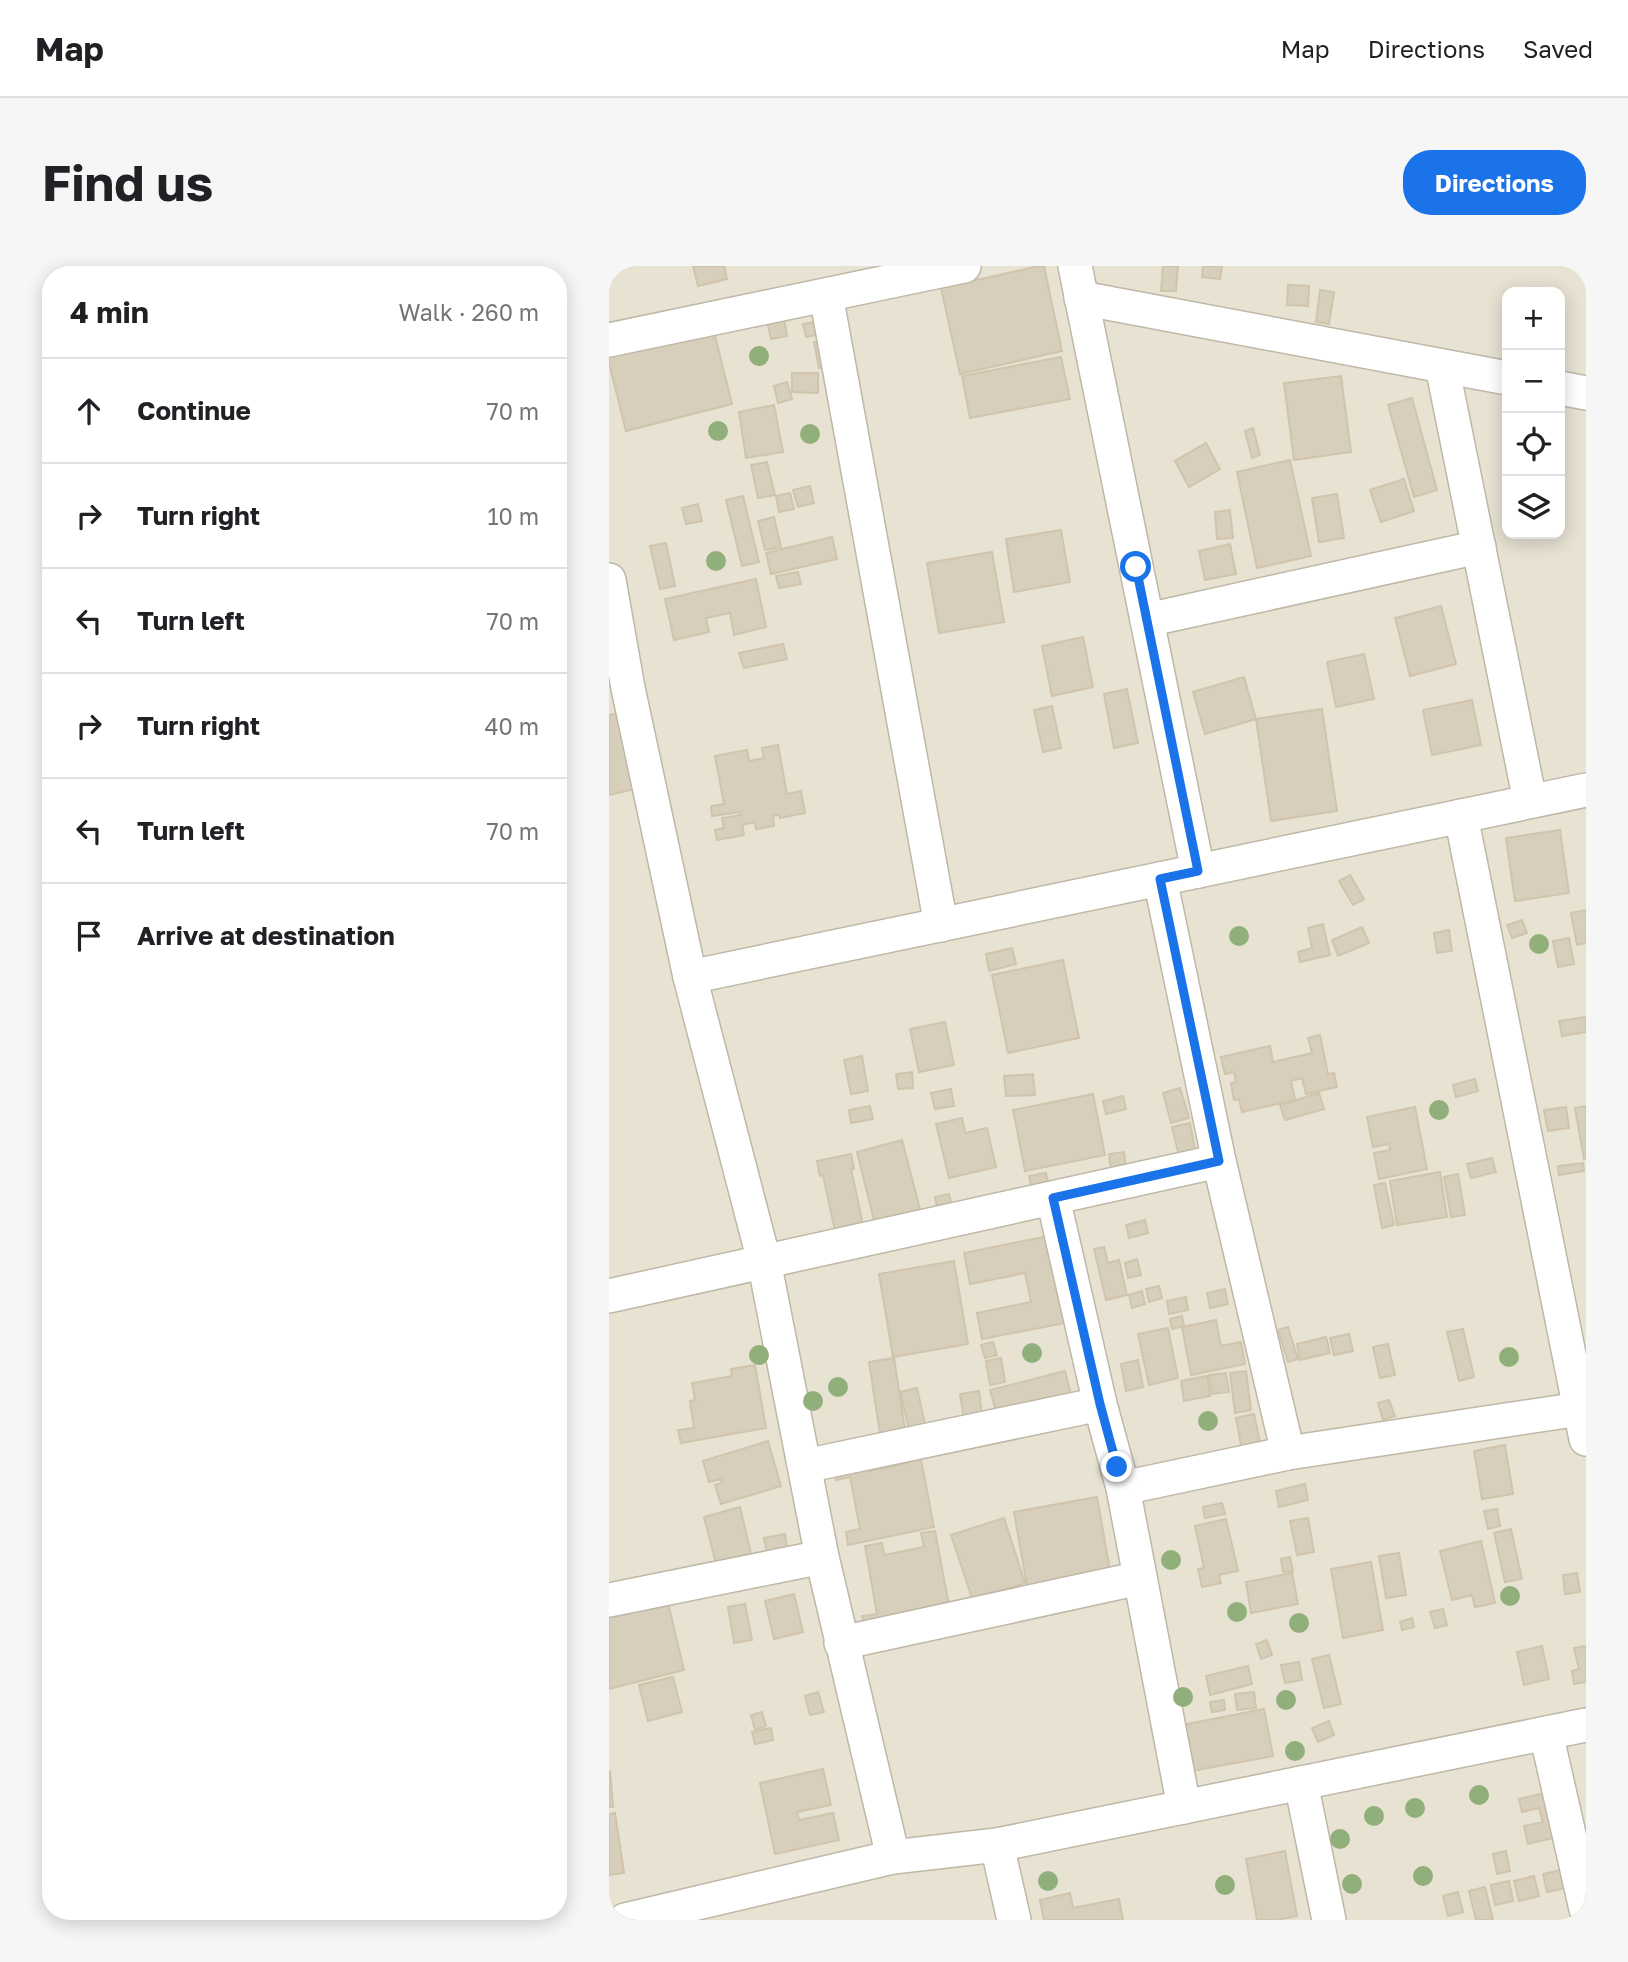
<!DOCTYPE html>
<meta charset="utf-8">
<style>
:root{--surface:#fff;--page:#f6f6f6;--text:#202124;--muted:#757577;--line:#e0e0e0;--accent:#1a73e8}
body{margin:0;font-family:"Golos Text",sans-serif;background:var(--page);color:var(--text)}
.controls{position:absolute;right:21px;top:21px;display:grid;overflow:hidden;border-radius:14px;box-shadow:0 4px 18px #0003}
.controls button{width:63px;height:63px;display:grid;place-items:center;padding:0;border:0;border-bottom:2px solid var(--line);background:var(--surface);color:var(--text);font:35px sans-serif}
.stop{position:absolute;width:21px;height:21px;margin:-16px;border:5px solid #1a73e8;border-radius:50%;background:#fff}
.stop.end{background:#1a73e8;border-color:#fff;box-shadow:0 2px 7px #0008}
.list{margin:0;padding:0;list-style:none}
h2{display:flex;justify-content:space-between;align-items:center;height:91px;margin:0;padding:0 28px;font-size:30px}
h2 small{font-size:23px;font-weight:400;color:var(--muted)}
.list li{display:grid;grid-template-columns:46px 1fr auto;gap:21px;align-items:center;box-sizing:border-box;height:105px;padding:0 28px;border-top:2px solid var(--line)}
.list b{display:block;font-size:26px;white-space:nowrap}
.list em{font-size:23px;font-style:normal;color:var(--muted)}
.icon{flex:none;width:38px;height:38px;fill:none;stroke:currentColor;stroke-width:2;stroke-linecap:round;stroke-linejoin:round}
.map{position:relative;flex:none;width:977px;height:1654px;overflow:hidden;border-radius:28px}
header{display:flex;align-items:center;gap:42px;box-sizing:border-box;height:98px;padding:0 35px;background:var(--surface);border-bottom:2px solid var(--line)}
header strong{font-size:33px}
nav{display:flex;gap:38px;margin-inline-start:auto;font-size:24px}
.intro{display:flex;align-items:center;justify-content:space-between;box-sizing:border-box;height:168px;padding:0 42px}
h1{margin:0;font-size:49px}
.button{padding:18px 32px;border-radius:28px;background:var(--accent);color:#fff;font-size:24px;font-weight:700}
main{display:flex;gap:42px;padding:0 42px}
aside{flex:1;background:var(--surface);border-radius:28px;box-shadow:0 4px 18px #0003}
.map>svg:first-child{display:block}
</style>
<header>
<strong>Map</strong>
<nav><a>Map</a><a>Directions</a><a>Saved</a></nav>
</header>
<div class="intro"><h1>Find us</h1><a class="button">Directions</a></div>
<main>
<aside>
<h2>4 min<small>Walk · 260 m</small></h2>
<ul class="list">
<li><svg class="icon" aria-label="ahead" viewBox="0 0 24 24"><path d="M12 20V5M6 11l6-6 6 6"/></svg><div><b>Continue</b></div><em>70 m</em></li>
<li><svg class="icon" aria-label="right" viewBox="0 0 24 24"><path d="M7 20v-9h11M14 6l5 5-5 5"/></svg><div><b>Turn right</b></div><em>10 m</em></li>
<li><svg class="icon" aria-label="left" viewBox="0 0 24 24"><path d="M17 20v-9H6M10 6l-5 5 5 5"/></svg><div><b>Turn left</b></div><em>70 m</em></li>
<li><svg class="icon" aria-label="right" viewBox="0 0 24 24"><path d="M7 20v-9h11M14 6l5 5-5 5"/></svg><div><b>Turn right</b></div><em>40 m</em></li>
<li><svg class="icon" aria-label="left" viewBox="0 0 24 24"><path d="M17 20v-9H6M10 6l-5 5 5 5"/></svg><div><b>Turn left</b></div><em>70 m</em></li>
<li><svg class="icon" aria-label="arrive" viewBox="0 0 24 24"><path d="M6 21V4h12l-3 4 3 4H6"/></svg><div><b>Arrive at destination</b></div></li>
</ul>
</aside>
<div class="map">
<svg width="977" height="1654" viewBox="0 0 977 1654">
<rect width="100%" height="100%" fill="#f3efe4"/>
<path fill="#e7e2d2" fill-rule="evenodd" d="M0 0H977V1654H0ZM898 26H951V268H898Z"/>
<g fill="#d8cebc" stroke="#d0c4ac" stroke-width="2">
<path d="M84 0H115L118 13 89 20Z"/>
<path d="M430 0H435L453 85 351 108 332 22Z"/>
<path d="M554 0H569L567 25H552Z"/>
<path d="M594 0H613L611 13 593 11Z"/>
<path d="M679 19 700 20 699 40 678 39Z"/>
<path d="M711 24 725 26 720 58 707 56Z"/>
<path d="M175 51 178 70 162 73 158 55Z"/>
<path d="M211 55 214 68 197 71 194 58Z"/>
<path d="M103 58 123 138 17 165 0 97V84Z"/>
<path d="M221 73 226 99 210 102 205 76Z"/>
<path d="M452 91 461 133 361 152 353 110Z"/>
<path d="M183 107H209V127L183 126Z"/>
<path d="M732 110 742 186 685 194 675 117Z"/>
<path d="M178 116 183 133 169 137 165 120Z"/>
<path d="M803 132 828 224 805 231 779 139Z"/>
<path d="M165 139 174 186 137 192 130 146Z"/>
<path d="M644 162 651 189 643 192 636 165Z"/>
<path d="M597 177 611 203 580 221 566 195Z"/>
<path d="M681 194 702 290 648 302 628 206Z"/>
<path d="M158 196 166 229 149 232 142 199Z"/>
<path d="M795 213 805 245 772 256 761 224Z"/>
<path d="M201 220 205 237 189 241 184 224Z"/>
<path d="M181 227 185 243 170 246 167 230Z"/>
<path d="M728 228 735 272 710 276 703 232Z"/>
<path d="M134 230 150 296 133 300 117 234Z"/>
<path d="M89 238 93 255 77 258 73 242Z"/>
<path d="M621 244 624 272 608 273 606 246Z"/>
<path d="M165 251 172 281 156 284 149 255Z"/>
<path d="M452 264 461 316 405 326 397 273Z"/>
<path d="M223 271 228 293 162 308 157 287Z"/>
<path d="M57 277 66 320 51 323 41 280Z"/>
<path d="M621 278 627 308 596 314 590 285Z"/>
<path d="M383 286 395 356 330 367 318 297Z"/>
<path d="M189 306 192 318 170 322 167 310Z"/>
<path d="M147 313 157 361 125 369 121 347 97 352 100 366 65 374 56 333Z"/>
<path d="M832 340 847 398 801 410 786 352Z"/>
<path d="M474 371 484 421 443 430 433 380Z"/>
<path d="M174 378 178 393 135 402 130 387Z"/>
<path d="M755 388 765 433 727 441 718 396Z"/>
<path d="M635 411 647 453 596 468 584 426Z"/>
<path d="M518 423 529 477 505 482 495 428Z"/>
<path d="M863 434 872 479 823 489 814 444Z"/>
<path d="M443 440 452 482 434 486 425 444Z"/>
<path d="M713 443 728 545 662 555 647 453Z"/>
<path d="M9 447 26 523 0 529V449Z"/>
<path d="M169 479 178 528 192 525 196 547 171 552V549L164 550 165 560 147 563 146 556 133 559 135 569 108 574 106 564 115 562 113 552 132 549 131 546 103 550 102 540 115 538 106 490 138 484 140 495 155 492 153 482Z"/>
<path d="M951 564 960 627 906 635 897 572Z"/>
<path d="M741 609 755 633 744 639 730 615Z"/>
<path d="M977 644V677L968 679 962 647Z"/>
<path d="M913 654 918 667 903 672 898 659Z"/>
<path d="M714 658 721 689 691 696 689 686 703 682 699 662Z"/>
<path d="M753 661 760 677 729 690 723 674Z"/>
<path d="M840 664 843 685 828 687 825 667Z"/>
<path d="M960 672 965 698 949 701 944 675Z"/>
<path d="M403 682 407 698 380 705 377 688Z"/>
<path d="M454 694 470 772 399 787 383 709Z"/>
<path d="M977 751V766L953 770 950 755Z"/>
<path d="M336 756 345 799 310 806 301 763Z"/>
<path d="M711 769 719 808 725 807 728 821 697 828 693 812 682 815 686 834 633 846 630 833 625 834 622 817 627 816 625 806 616 808 612 791 661 780 664 796 703 787 699 772Z"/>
<path d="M253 790 259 825 242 828 235 794Z"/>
<path d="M303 806 304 822 289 823 287 808Z"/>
<path d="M424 808 426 829 397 830 395 810Z"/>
<path d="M866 813 869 825 847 831 844 819Z"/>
<path d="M571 822 580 852 562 857 554 827Z"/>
<path d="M342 823 345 840 326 843 322 827Z"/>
<path d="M710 827 715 843 676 854 671 839Z"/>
<path d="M484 828 496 889 416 905 404 844Z"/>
<path d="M514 830 517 843 497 848 494 835Z"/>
<path d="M261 840 264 853 242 857 240 844Z"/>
<path d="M977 840V892L975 893 966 842Z"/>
<path d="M806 841 818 903 770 913 765 887 781 884 780 878 764 881 758 851Z"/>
<path d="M957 841 960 862 939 865 935 844Z"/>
<path d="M353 852 356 867 378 862 387 901 340 912 327 858Z"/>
<path d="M581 857 588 895 572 898 563 861Z"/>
<path d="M293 874 313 951 267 962 248 886Z"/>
<path d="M515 886 518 910 503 912 500 888Z"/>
<path d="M242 888 245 903H242L256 968 228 974 214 909 211 910 208 895Z"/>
<path d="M883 892 887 906 862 912 858 898Z"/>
<path d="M974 897 975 905 950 909 949 900Z"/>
<path d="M831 906 838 951 788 959 781 915Z"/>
<path d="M437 907 441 926 424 929 420 910Z"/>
<path d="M849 908 856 949 842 951 835 911Z"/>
<path d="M776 917 785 959 773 962 765 919Z"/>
<path d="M340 928 345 948 330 951 326 931Z"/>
<path d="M536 954 539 967 520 972 517 959Z"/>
<path d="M439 970 456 1057 373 1073 368 1047 422 1036 416 1007 361 1018 355 987Z"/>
<path d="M495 981 499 997 510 994 518 1029 497 1034 485 983Z"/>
<path d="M528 993 532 1009 519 1012 516 997Z"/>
<path d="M345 995 359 1078 284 1091 270 1008Z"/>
<path d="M550 1020 553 1032 540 1036 537 1023Z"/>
<path d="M616 1023 619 1038 601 1042 598 1027Z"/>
<path d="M533 1025 536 1038 523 1042 520 1029Z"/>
<path d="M577 1031 579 1044 560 1048 558 1035Z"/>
<path d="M573 1050 575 1060 563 1063 561 1053Z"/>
<path d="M607 1054 612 1080 632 1076 636 1098 582 1109 573 1061Z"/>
<path d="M679 1061 689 1093 679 1096 669 1064Z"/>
<path d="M559 1062 569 1112 540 1119 529 1068Z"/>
<path d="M854 1063 865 1111 850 1115 838 1066Z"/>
<path d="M740 1068 744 1085 725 1089 721 1072Z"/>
<path d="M717 1071 721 1087 691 1094 688 1078Z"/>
<path d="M384 1076 388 1089 376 1092 372 1079Z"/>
<path d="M779 1078 786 1109 771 1112 764 1081Z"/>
<path d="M285 1092 297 1170 272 1174 260 1096Z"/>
<path d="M392 1092 396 1116 381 1119 377 1095Z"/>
<path d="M529 1094 534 1121 517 1125 512 1098Z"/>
<path d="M146 1099 157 1162 72 1177 69 1164 85 1162 81 1135 86 1134 83 1117 123 1110 122 1103Z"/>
<path d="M456 1105 464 1136 390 1156 381 1124Z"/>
<path d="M637 1105 642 1144 626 1147 621 1107Z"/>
<path d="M617 1107 620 1126 603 1128 600 1109Z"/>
<path d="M598 1110 601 1130 575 1135 572 1115Z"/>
<path d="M308 1122 318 1167 302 1171 291 1126Z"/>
<path d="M370 1125 374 1158 356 1160 351 1128Z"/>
<path d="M780 1134 786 1150 774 1154 769 1137Z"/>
<path d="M645 1148 652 1181 633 1184 627 1152Z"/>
<path d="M159 1175 172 1220 112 1238 106 1219 113 1217 112 1213 100 1216 94 1195Z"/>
<path d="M896 1179 904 1228 873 1233 865 1185Z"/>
<path d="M310 1183 325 1261 239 1279 237 1266 251 1263 241 1211 227 1214 225 1201 258 1194 260 1205 299 1197 296 1185Z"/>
<path d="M696 1218 699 1234 670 1241 667 1225Z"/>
<path d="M488 1231 503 1316 420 1331 405 1246Z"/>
<path d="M613 1237 616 1248 596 1252 594 1241Z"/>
<path d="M131 1241 143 1292 108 1301 95 1251Z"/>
<path d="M888 1243 891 1260 879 1263 875 1245Z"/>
<path d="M395 1252 416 1317 364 1335 342 1269Z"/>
<path d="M699 1252 705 1286 688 1289 681 1255Z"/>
<path d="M617 1253 629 1305 610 1309 612 1317 593 1321 589 1303 595 1302 586 1260Z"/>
<path d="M902 1263 913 1313 896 1316 885 1267Z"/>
<path d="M326 1265 342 1350 257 1367 253 1350 268 1348 256 1280 273 1277 275 1289 315 1281 312 1267Z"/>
<path d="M176 1268 178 1283 158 1287 155 1272Z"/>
<path d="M872 1275 886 1337 866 1341 863 1329 843 1334 831 1285Z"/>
<path d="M790 1287 797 1329 777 1332 770 1290Z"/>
<path d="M681 1291 684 1305 674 1306 672 1293Z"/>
<path d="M762 1296 774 1364 734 1372 722 1303Z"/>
<path d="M683 1307 689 1338 642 1347 637 1316Z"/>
<path d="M968 1307 971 1326 956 1328 954 1309Z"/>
<path d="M185 1328 194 1366 165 1373 156 1335Z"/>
<path d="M59 1337 75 1404 0 1423V1345L2 1351Z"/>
<path d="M136 1338 143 1374 125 1377 119 1341Z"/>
<path d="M834 1343 838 1359 826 1362 821 1346Z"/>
<path d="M803 1352 805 1361 793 1364 791 1356Z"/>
<path d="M658 1374 663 1389 652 1393 647 1378Z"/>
<path d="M933 1380 940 1413 915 1419 908 1386Z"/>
<path d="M977 1380V1416L965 1418 963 1405 970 1403 965 1382Z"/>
<path d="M720 1389 732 1438 715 1442 703 1393Z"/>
<path d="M690 1396 693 1414 676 1417 672 1399Z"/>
<path d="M639 1400 643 1418 601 1429 597 1410Z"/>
<path d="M64 1411 73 1446 39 1455 30 1419Z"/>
<path d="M209 1426 215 1446 201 1449 196 1430Z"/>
<path d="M645 1426 647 1442 628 1444 626 1428Z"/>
<path d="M615 1434 616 1444 603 1446 601 1436Z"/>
<path d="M655 1443 664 1490 582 1505 573 1459Z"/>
<path d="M153 1446 157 1460 146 1464 142 1449Z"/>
<path d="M720 1455 725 1469 709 1476 703 1462Z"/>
<path d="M162 1462 164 1474 146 1478 143 1466Z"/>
<path d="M214 1503 222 1539 188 1546 190 1554 224 1547 230 1574 166 1588 151 1517Z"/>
<path d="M0 1505H1L4 1541H0Z"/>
<path d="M939 1526 948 1571 919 1578 915 1560 934 1556 930 1542 913 1546 910 1533Z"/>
<path d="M6 1547 15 1607 0 1609V1548Z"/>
<path d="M676 1585 688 1650 668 1654H648L637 1593Z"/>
<path d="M897 1585 901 1605 888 1608 884 1588Z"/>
<path d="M957 1603 961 1621 938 1626 934 1608Z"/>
<path d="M925 1610 930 1630 910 1635 905 1615Z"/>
<path d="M900 1615 904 1635 886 1639 882 1619Z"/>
<path d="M876 1621 884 1654H867L860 1625Z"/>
<path d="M849 1626 854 1646 839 1650 834 1630Z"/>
<path d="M461 1627 464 1642 510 1633 514 1654H435L431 1634Z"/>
</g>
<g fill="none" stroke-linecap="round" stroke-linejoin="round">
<defs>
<g id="street">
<path d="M466 0 589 605"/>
<path d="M217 29 332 659"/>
<path d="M472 32 898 112"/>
<path d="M0 74 355 0"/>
<path d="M833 100 921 535"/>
<path d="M951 122 977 127"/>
<path d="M0 314 19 422 81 711 155 995 213 1291 284 1591"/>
<path d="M538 354 870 281"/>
<path d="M852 550 977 1173"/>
<path d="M551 613 610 895 679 1187"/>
<path d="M81 711 977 524"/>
<path d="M444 932 491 1138 514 1222 575 1541"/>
<path d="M0 1030 610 895"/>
<path d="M196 1200 491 1138"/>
<path d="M514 1222 679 1187 977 1142"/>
<path d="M0 1334 213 1291"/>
<path d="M232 1377 531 1312"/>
<path d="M937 1467 977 1643"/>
<path d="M692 1517 720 1654"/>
<path d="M388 1579 405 1654"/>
<path d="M16 1654 284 1591 388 1579 977 1459"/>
</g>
</defs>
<use href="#street" stroke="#bfb8a7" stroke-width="36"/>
<use href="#street" stroke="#fff" stroke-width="33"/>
</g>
<g fill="#91af7b">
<circle cx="150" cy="90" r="10"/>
<circle cx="109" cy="165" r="10"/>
<circle cx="201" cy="168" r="10"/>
<circle cx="107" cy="295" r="10"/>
<circle cx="630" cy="670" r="10"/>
<circle cx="930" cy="678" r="10"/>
<circle cx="830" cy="844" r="10"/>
<circle cx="423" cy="1087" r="10"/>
<circle cx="150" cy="1089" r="10"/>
<circle cx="900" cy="1091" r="10"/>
<circle cx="229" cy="1121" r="10"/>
<circle cx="204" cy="1135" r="10"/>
<circle cx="599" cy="1155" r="10"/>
<circle cx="562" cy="1294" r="10"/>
<circle cx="901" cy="1330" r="10"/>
<circle cx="628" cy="1346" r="10"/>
<circle cx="690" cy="1357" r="10"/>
<circle cx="574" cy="1431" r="10"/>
<circle cx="677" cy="1434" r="10"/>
<circle cx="686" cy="1485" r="10"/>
<circle cx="870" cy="1529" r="10"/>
<circle cx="806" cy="1542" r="10"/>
<circle cx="765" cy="1550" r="10"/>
<circle cx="731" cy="1573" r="10"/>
<circle cx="814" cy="1610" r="10"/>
<circle cx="439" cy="1615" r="10"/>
<circle cx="743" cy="1618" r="10"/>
<circle cx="616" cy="1619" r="10"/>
</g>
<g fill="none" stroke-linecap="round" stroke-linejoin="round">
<path stroke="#1a73e8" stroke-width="9" d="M508 1201 491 1138 444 932 610 895 551 613 589 605 527 301"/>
</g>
</svg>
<div class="controls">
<button>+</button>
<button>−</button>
<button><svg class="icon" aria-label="locate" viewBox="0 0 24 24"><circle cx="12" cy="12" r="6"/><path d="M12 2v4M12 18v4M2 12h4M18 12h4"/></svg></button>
<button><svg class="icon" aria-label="layers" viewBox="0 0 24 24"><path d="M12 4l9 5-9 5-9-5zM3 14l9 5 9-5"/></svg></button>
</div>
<div class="stop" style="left:527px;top:301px"></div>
<div class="stop end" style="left:508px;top:1201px"></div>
</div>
</main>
